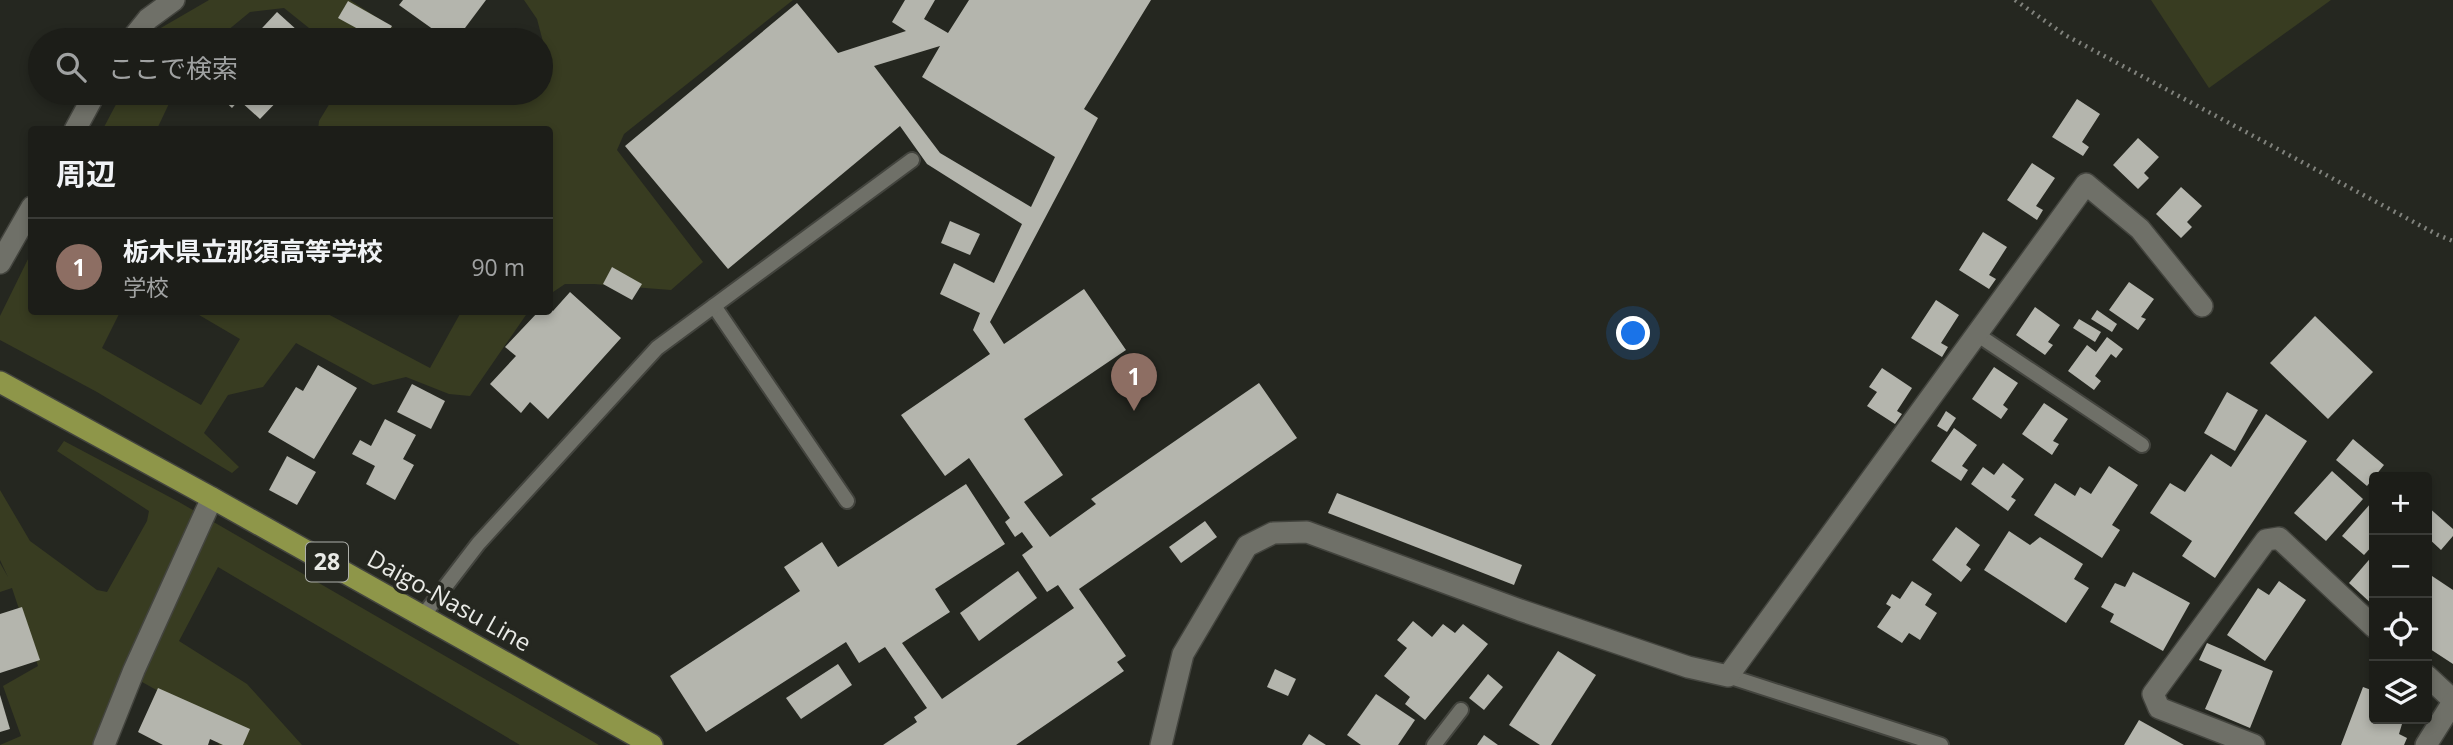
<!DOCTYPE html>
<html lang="ja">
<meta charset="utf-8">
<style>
:root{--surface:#1c1d18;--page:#252621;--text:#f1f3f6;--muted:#a0a2a2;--line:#3a3b37;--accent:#d93025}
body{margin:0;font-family:"Open Sans","Noto Sans JP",sans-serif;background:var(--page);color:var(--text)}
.controls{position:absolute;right:21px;bottom:21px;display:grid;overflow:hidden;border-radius:7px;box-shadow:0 4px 10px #0003}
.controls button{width:63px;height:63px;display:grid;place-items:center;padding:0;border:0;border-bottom:2px solid var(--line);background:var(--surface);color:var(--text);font:35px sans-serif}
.you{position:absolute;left:1634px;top:334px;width:24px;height:24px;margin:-18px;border:5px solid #fff;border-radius:50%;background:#1a73e8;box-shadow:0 0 0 10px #1a73e833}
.badge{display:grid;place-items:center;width:46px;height:46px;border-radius:50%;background:var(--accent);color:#fff;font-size:23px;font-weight:700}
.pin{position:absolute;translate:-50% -58px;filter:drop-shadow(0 2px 4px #0008)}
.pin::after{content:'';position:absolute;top:37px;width:24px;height:21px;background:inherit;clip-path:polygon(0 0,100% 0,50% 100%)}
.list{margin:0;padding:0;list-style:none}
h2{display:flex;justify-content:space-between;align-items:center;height:91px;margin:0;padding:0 28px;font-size:30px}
h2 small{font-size:23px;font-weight:400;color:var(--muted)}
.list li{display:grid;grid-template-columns:46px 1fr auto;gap:21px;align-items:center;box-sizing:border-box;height:98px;padding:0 28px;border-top:2px solid var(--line)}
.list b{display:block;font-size:26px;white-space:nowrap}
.list p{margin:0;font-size:23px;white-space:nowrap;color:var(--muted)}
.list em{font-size:23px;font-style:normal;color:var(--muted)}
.icon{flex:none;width:38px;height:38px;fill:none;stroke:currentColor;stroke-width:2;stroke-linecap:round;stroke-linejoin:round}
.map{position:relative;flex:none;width:2453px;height:745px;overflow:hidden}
.search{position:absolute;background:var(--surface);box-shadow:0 4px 10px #0003;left:28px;top:28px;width:525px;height:77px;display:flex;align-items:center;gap:18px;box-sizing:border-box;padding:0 24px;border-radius:38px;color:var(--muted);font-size:26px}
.panel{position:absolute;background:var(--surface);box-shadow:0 4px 10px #0003;left:28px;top:126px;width:525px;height:189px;border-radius:7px}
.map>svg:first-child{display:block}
</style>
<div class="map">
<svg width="2453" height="745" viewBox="0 0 2453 745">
<rect width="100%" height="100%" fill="#252720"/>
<g fill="#383c21">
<path d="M209 0H350L412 40H324L284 8 250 12 216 40H146L147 36Z"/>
<path d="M524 0H793L624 134 617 150 703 262 671 290 594 284H565L550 294V130H318L319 121 336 93H541V62L547 57 537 19Z"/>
<path d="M2151 0H2331L2209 88Z"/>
<path d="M122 93H174L157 129H103Z"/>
<path d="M31 253 32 312H120L102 348 201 405 240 339 194 312H324L430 368 461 312H528L470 396 449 394 406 377 373 385 296 343 263 387 228 395 204 433 239 467 232 473 97 392 0 340V316Z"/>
<path d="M64 441 179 502 599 745H520L218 567 179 641 247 684 302 745H219L210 720 126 673 97 745H0L21 736 3 686 38 666 12 588 0 592V563L8 577 0 560V490L30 541 97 590 107 592 147 521 149 511 57 451Z"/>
</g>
<g fill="#b4b5ad" fill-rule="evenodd">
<path d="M403 0H486L456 40H448L399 5Z"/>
<path d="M905 0H935L924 19 948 33 969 0H1151L1084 109 1098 118 990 322 1004 344 1084 289 1126 350 1024 419 1063 475 1024 502 1050 537 1096 504 1091 499 1259 383 1297 438 1079 589 1126 656 1117 662 1124 671 1016 745H883L917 722 914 717 927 708 885 647 859 663 846 642 706 732 670 676 800 591 784 567 822 542 838 567 966 484 1005 544 935 589 950 612 902 643 942 699 1074 608 1058 585 1047 592 1022 555 1033 547 1022 532 1015 537 1005 522 1010 518 969 458 945 476 901 415 990 354 973 330 980 313 940 294 954 263 994 283 1022 224 927 164 900 126 728 269 625 146 797 3 838 53 906 31 892 22ZM940 46 922 77 1055 157 1031 207 940 153 874 66Z"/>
<path d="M348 1 392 26 383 40H378L338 18Z"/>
<path d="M277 12 308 40H251Z"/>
<path d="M541 63 548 71 541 78Z"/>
<path d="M216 93H285L260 119 239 100 232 108Z"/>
<path d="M2077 99 2100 114 2082 142 2089 147 2083 156 2052 137Z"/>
<path d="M2138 138 2159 157 2144 173 2149 178 2138 189 2113 165Z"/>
<path d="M2032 163 2055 178 2036 206 2043 210 2037 220 2007 200Z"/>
<path d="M2181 187 2202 206 2187 222 2192 227 2181 238 2156 214Z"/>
<path d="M950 221 980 234 970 255 941 243Z"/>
<path d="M1983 232 2007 247 1989 275 1996 279 1989 289 1959 270Z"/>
<path d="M612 267 642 284 632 300 603 284Z"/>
<path d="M2129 282 2154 299 2141 317 2146 319 2138 330 2109 310Z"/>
<path d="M570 292 621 338 548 419 530 402 521 413 490 384 516 356 505 347 538 312H550V308L553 311Z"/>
<path d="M1936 300 1959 315 1941 343 1948 347 1942 357 1911 338Z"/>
<path d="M2035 307 2060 325 2048 342 2053 345 2045 355 2016 335Z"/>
<path d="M2097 310 2117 324 2112 332 2091 319Z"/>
<path d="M2315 316 2373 372 2328 419 2270 363Z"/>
<path d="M2079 319 2101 332 2095 342 2073 328Z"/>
<path d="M2107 337 2123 349 2116 358 2111 354 2095 376 2101 381 2094 390 2068 371 2087 345 2096 352Z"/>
<path d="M318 365 357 388 314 459 268 432 296 387 303 391Z"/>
<path d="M1994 367 2018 383 2003 405 2008 409 2001 419 1972 399Z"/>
<path d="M1882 368 1912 388 1897 411 1902 414 1895 424 1867 406 1877 392 1869 387Z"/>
<path d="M412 384 445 401 431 429 397 412Z"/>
<path d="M2227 392 2258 410 2235 451 2204 433Z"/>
<path d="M2044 403 2068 419 2053 441 2059 444 2052 455 2022 434Z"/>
<path d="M1946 411 1956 418 1947 432 1937 426Z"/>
<path d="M2266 414 2307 441 2215 578 2182 556 2192 541 2150 513 2170 483 2185 492 2211 454 2231 467Z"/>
<path d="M385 419 416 435 403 459 414 465 395 500 366 484 375 466 352 454 360 440 371 446Z"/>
<path d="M1954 428 1977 445 1962 466 1968 470 1961 481 1931 461Z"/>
<path d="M2353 439 2384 465 2367 486 2336 460Z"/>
<path d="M287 456 316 472 297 505 269 490Z"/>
<path d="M2003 463 2024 479 2011 497 2016 500 2008 511 1971 484 1983 467 1994 475Z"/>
<path d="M2109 466 2138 485 2112 525 2120 530 2102 558 2034 515 2055 483 2075 496 2080 487 2091 494Z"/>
<path d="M2332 471 2363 499 2326 541 2294 513Z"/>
<path d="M1337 493 1522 565 1514 585 1328 513Z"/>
<path d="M2371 503 2374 506V544L2364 555 2342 536Z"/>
<path d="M2427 506 2453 529V536L2441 550 2427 537Z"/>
<path d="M1205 521 1217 537 1181 563 1169 547Z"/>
<path d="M1956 527 1980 545 1966 565 1971 569 1961 582 1932 560Z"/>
<path d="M2009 531 2030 545 2040 537 2083 564 2074 579 2089 588 2066 623 1984 570Z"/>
<path d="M2374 554V606L2349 583Z"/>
<path d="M1018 571 1037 598 979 641 960 613Z"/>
<path d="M2133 572 2190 603 2163 651 2110 622 2114 614 2101 607 2115 583 2125 587Z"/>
<path d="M2432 576 2453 590V664L2427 647V585Z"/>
<path d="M1912 581 1932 594 1925 605 1937 613 1920 640 1909 633 1902 643 1877 627 1891 607 1886 604 1892 594 1900 599Z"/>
<path d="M2279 581 2306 600 2265 661 2227 635 2258 588 2269 595Z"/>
<path d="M22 607 40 660 0 673V614Z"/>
<path d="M1413 621 1432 637 1443 624 1455 633 1463 624 1488 644 1425 720 1405 704 1410 697 1384 676 1407 648 1397 640Z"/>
<path d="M2207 643 2273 671 2250 728 2205 709 2222 670 2199 660Z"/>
<path d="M1558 651 1596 675 1551 745H1540L1509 725Z"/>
<path d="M838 664 852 685 801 719 786 698Z"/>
<path d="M1275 669 1296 679 1288 696 1267 687Z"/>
<path d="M1488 674 1503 687 1484 710 1469 698Z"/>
<path d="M2363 687 2374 691V719H2389L2402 724 2399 734 2407 738 2404 745H2341Z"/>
<path d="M158 688 250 729 243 745H223L210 739 208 745H163L138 732Z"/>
<path d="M1376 694 1415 720 1398 745H1361L1347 735Z"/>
<path d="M0 695 10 729 0 732Z"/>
<path d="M2139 720 2184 745H2124Z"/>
<path d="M1309 734 1326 745H1302Z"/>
<path d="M1484 735 1498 745H1477Z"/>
</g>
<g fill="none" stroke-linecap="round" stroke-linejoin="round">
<defs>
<g id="lane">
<path d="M714 306 847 501"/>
<path d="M1978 335 2142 445"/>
<path d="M422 617 478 544 657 348 912 160"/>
<path d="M1728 676 1941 745"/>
<path d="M1434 745 1461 710"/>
</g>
<g id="street">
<path d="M2427 676 2453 700"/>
<path d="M104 745 134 670 212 498"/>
<path d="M1161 745 1183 654 1247 546 1273 533 1307 532 1520 610 1688 667 1728 676 2086 184 2140 229 2202 306"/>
<path d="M2254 745 2159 708 2153 694 2266 540 2279 538 2374 627"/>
<path d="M2426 745 2453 702"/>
</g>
<g id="secondary">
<path d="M131 40 148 19 174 0"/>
<path d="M75 130 95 93"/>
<path d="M0 263 32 207"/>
</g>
<path id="primary" d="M0 382 212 498 652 745"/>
</defs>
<use href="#lane" stroke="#43443e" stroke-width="18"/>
<use href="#street" stroke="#43443e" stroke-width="24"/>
<use href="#secondary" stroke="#43443e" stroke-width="24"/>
<use href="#primary" stroke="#43443e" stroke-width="24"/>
<path stroke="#80827c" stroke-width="4.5" stroke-dasharray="2 5" stroke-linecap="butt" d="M2015 0 2065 35 2438 235 2453 241"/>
<use href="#lane" stroke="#6f7068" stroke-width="14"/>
<use href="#street" stroke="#6f7068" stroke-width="21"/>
<use href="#secondary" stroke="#6f7068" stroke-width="21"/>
<use href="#primary" stroke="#8e9649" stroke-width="21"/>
</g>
<g text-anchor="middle" stroke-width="7" stroke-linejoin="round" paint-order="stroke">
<rect fill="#252720" stroke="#aeb0ab" stroke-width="2" x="306" y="542.5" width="42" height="39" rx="5"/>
<g font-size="23" font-weight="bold" fill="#e9eae6">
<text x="327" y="570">28</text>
</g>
<g font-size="24" fill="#e9eae6" stroke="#252720">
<text transform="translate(449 601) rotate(29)" y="8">Daigo-Nasu Line</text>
</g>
</g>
</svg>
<div class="controls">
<button>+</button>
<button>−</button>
<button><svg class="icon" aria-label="locate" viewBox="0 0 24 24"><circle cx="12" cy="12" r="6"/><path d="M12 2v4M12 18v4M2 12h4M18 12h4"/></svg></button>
<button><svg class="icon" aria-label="layers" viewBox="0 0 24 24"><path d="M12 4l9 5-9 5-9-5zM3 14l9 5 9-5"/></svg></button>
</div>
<div class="you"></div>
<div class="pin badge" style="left:1134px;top:411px;background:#8d6e63">1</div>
<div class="search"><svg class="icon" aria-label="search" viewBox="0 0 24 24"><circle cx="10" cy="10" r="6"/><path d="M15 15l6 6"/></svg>ここで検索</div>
<section class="panel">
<h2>周辺<small></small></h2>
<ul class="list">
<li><span class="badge" style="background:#8d6e63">1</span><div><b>栃木県立那須高等学校</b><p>学校</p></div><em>90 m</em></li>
</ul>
</section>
</div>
